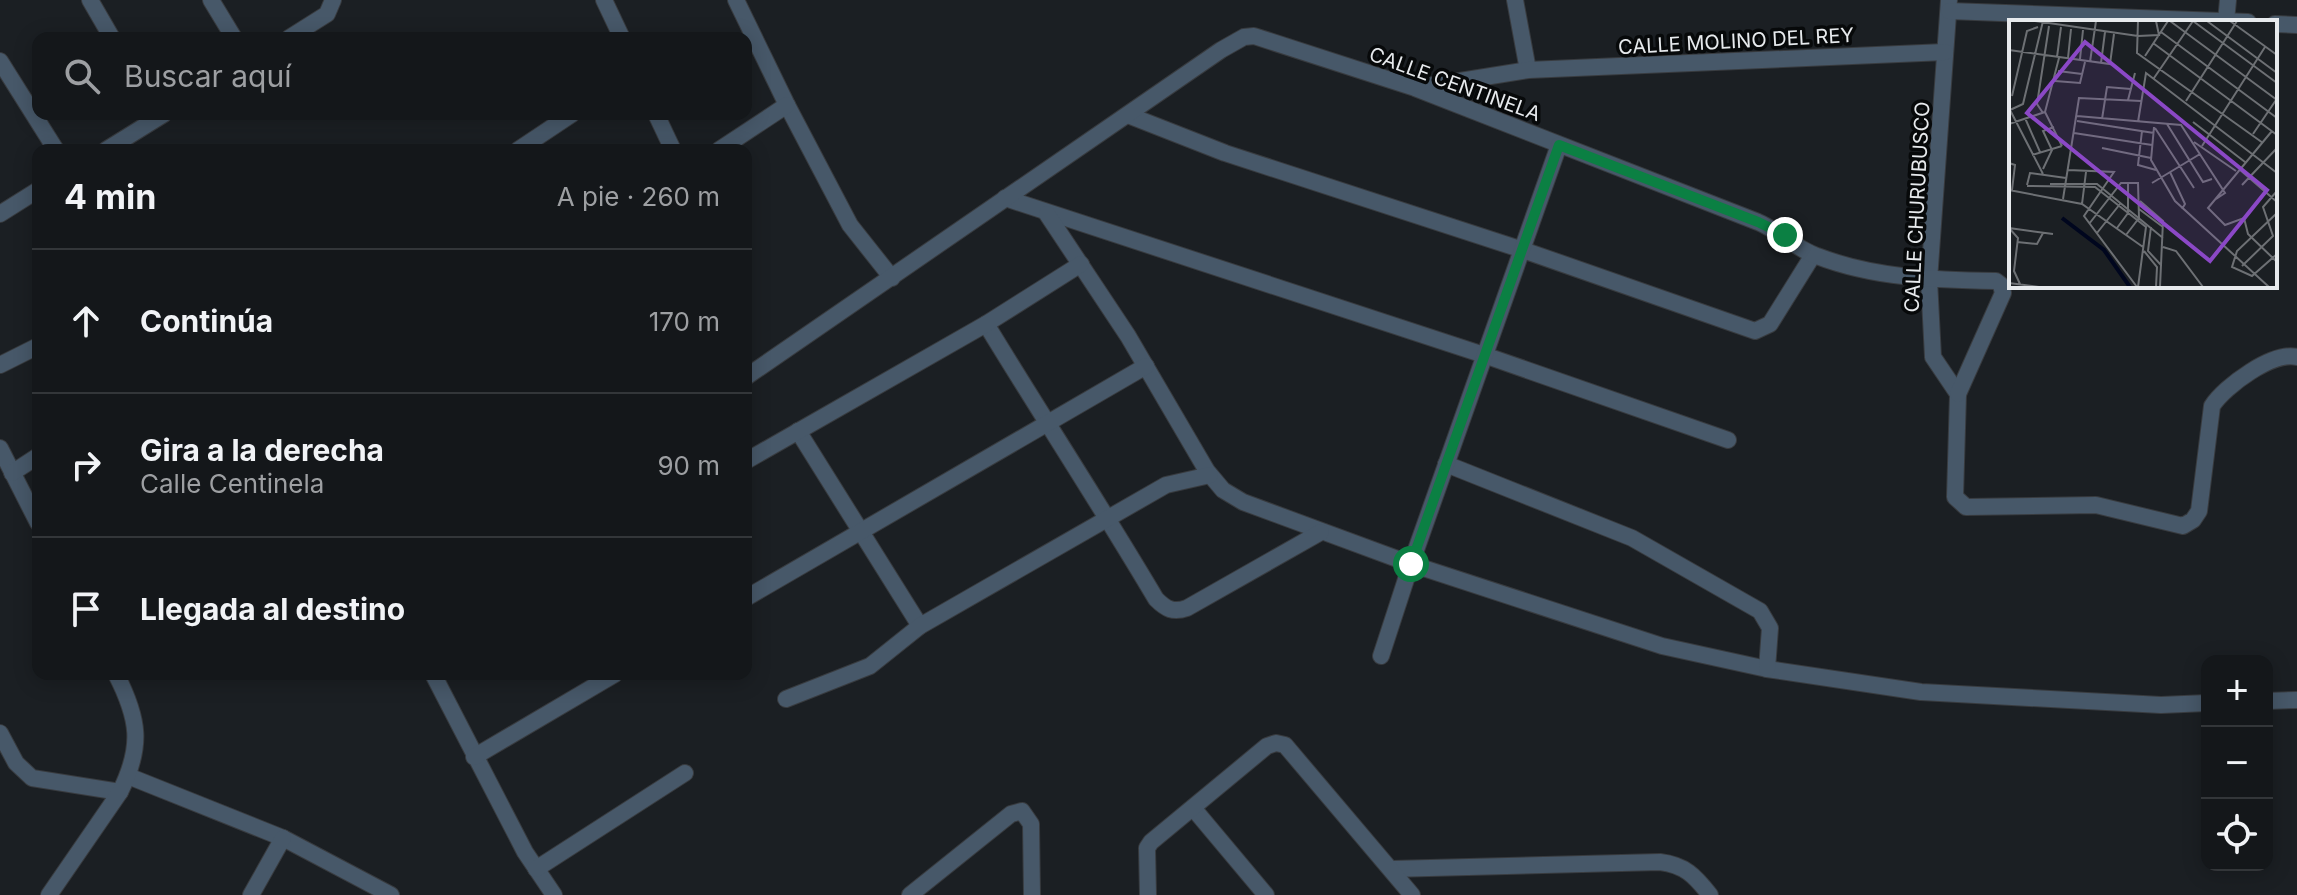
<!DOCTYPE html>
<html lang="es">
<meta charset="utf-8">
<style>
:root{--surface:#14171a;--page:#212427;--text:#f1f3f6;--muted:#9d9fa2;--line:#333639}
body{margin:0;font-family:Inter,sans-serif;background:var(--page);color:var(--text)}
.controls{position:absolute;right:24px;bottom:24px;display:grid;overflow:hidden;border-radius:16px;box-shadow:0 4px 20px #0003}
.controls button{width:72px;height:72px;display:grid;place-items:center;padding:0;border:0;border-bottom:2px solid var(--line);background:var(--surface);color:var(--text);font:40px sans-serif}
.stop{position:absolute;width:24px;height:24px;margin:-18px;border:6px solid #0b8043;border-radius:50%;background:#fff}
.stop.end{background:#0b8043;border-color:#fff;box-shadow:0 2px 8px #0008}
.list{margin:0;padding:0;list-style:none}
h2{display:flex;justify-content:space-between;align-items:center;height:104px;margin:0;padding:0 32px;font-size:34px}
h2 small{font-size:26px;font-weight:400;color:var(--muted)}
.list li{display:grid;grid-template-columns:52px 1fr auto;gap:24px;align-items:center;box-sizing:border-box;height:144px;padding:0 32px;border-top:2px solid var(--line)}
.list b{display:block;font-size:30px;white-space:nowrap}
.list p{margin:0;font-size:26px;white-space:nowrap;color:var(--muted)}
.list em{font-size:26px;font-style:normal;color:var(--muted)}
.icon{flex:none;width:44px;height:44px;fill:none;stroke:currentColor;stroke-width:2;stroke-linecap:round;stroke-linejoin:round}
.map{position:relative;flex:none;width:2297px;height:895px;overflow:hidden}
.search{position:absolute;background:var(--surface);box-shadow:0 4px 20px #0003;left:32px;top:32px;width:720px;height:88px;display:flex;align-items:center;gap:20px;box-sizing:border-box;padding:0 28px;border-radius:16px;color:var(--muted);font-size:30px}
.panel{position:absolute;background:var(--surface);box-shadow:0 4px 20px #0003;left:32px;top:144px;width:720px;height:536px;border-radius:16px}
.map>svg:first-child{display:block}
</style>
<div class="map">
<svg width="2297" height="895" viewBox="0 0 2297 895">
<rect width="100%" height="100%" fill="#1b1f23"/>
<g fill="none" stroke-linecap="round" stroke-linejoin="round">
<defs>
<g id="street">
<path d="M90 0 112 38"/>
<path d="M211 0 234 38"/>
<path d="M604 0 622 38"/>
<path d="M736 0 787 105 850 225 892 278"/>
<path d="M1515 0 1528 70"/>
<path d="M1949 0 1929 280 1933 357 1958 394 1955 497 1966 507 2096 505 2183 526 2193 520 2199 511 2212 406C2225 386 2273 351 2297 357"/>
<path d="M1949 11 2248 22"/>
<path d="M2226 21 2228 0"/>
<path d="M2275 24 2297 25"/>
<path d="M289 38 327 14 333 0"/>
<path d="M0 61 56 150"/>
<path d="M1416 88 1528 70 1945 52"/>
<path d="M656 114 673 150"/>
<path d="M1128 115 1225 153 1523 250 1755 331 1770 324 1813 255"/>
<path d="M106 150 164 114"/>
<path d="M518 150 572 114"/>
<path d="M719 150 787 105"/>
<path d="M1005 198 1484 355 1728 440"/>
<path d="M0 214 38 190"/>
<path d="M1047 214 1128 336 1207 471 1223 490 1243 502 1411 564 1662 646 1767 669 1921 692 2161 705 2207 703"/>
<path d="M986 324C1042 416 1101 506 1156 599 1166 609 1173 613 1187 608L1321 532"/>
<path d="M0 365 38 346"/>
<path d="M746 377 1221 50 1244 37 1254 36 1415 88 1758 222C1779 231 1796 249 1817 256 1874 278 1935 280 1996 281L2001 285 2003 293 1958 394"/>
<path d="M798 431 920 626"/>
<path d="M0 448 38 523"/>
<path d="M746 461 986 324 1081 264"/>
<path d="M1446 464 1632 538 1760 611 1770 628 1767 669"/>
<path d="M12 473 38 456"/>
<path d="M746 598 1146 366"/>
<path d="M1381 656 1411 564 1559 145"/>
<path d="M433 674 525 852 554 895"/>
<path d="M786 699 870 666 920 626 1166 485 1210 475"/>
<path d="M2267 701 2297 700"/>
<path d="M0 733 16 763 32 778 120 792"/>
<path d="M474 757 615 674"/>
<path d="M128 776 283 838 391 895"/>
<path d="M1193 808 1266 895"/>
<path d="M536 869 685 773"/>
<path d="M1391 869 1660 862C1685 865 1695 876 1710 895"/>
<path d="M49 895 120 792C143 746 139 719 116 674"/>
<path d="M251 895 283 838"/>
<path d="M910 895 1011 814 1022 811 1031 824 1032 895"/>
<path d="M1148 895 1147 848 1151 842 1267 746 1276 743 1285 745 1412 895"/>
</g>
</defs>
<use href="#street" stroke="#383b3f" stroke-width="18"/>
<use href="#street" stroke="#475869" stroke-width="16"/>
</g>
<g fill="none" stroke-linecap="round" stroke-linejoin="round">
<path stroke="#0b8043" stroke-width="10" d="M1411 564 1559 145 1758 222 1785 235"/>
</g>
<g text-anchor="middle" stroke-width="7" stroke-linejoin="round" paint-order="stroke">
<g font-size="20" fill="#e7eaed" stroke="#07090a">
<text transform="translate(1736 41) rotate(-3)" y="7">CALLE MOLINO DEL REY</text>
<text transform="translate(1455 84) rotate(20)" y="7">CALLE CENTINELA</text>
<text transform="translate(1917 207) rotate(-87)" y="7">CALLE CHURUBUSCO</text>
</g>
</g>
<g transform="translate(2009 20)">
<rect width="268" height="268" fill="#1b1f23"/>
<path fill="none" stroke="#00061e" stroke-width="4" d="M53 198 95 230 121 267"/>
<path fill="none" stroke="#6d7074" stroke-width="2" d="M26 1 129 16 150 15 147 1M129 1 128 33 254 123M161 1 268 80M184 1 268 63M198 1 268 53M221 1 268 35M152 12 268 98M144 23 268 115M0 30 101 44 105 14M136 36 159 1M48 37 52 7M59 38 62 9M71 39 74 10M81 42 87 1M92 43 96 12M49 51 73 54M145 58 184 1M46 61 71 63 76 42M3 76 18 11 29 7M119 80 126 53M177 81 228 1M0 88 34 154M1 90 14 84 34 1M36 92 50 38M36 92 53 126M34 93 28 84 40 6M68 96 172 105 216 173 207 179M16 98 31 132M93 99 98 67 122 69M68 101 145 113M129 102 137 53 268 153M184 102 236 142M0 104 36 92M158 104 194 162 203 159M145 107 142 140 166 181 260 267M146 108 185 168M133 111 129 145 147 150M263 111 199 188 216 205 235 198 239 214 268 242M65 113 143 125M244 114 267 80M185 122 227 151M193 126 256 27M93 128 142 138M23 135 53 126M0 143 6 145 3 170M34 149 43 130 34 111 45 107M230 149 268 182M59 150 105 152 75 196 128 267M161 152 176 184 173 189M143 163 191 134M41 164H88L154 218M18 165 21 153 57 158M233 165 268 128M18 166 86 167 137 207 129 267M0 170 73 184 134 227M54 179 70 78 132 81M131 181 154 201 151 267M73 184 77 152M130 189 154 207M268 193 228 231 223 247 243 256 268 234M80 204 112 163H129L130 198 117 215M142 207 139 231 152 245M0 208 9 218 5 251 11 264M0 208 44 214M108 208 119 193V163M88 213 111 184M8 222 28 224 34 213M154 227 167 231 194 267M135 231 148 247 147 267M233 246 264 216 254 187 268 171M0 263 30 267"/>
<path fill="#8b48c6" fill-opacity="0.15" stroke="#8b48c6" stroke-width="4" d="M76 22 258 170 201 241 18 93Z"/>
<rect width="268" height="268" fill="none" stroke="#e7eaed" stroke-width="4"/>
</g>
</svg>
<div class="controls">
<button>+</button>
<button>−</button>
<button><svg class="icon" aria-label="locate" viewBox="0 0 24 24"><circle cx="12" cy="12" r="6"/><path d="M12 2v4M12 18v4M2 12h4M18 12h4"/></svg></button>
</div>
<div class="stop" style="left:1411px;top:564px"></div>
<div class="stop end" style="left:1785px;top:235px"></div>
<div class="search"><svg class="icon" aria-label="search" viewBox="0 0 24 24"><circle cx="10" cy="10" r="6"/><path d="M15 15l6 6"/></svg>Buscar aquí</div>
<section class="panel">
<h2>4 min<small>A pie · 260 m</small></h2>
<ul class="list">
<li><svg class="icon" aria-label="ahead" viewBox="0 0 24 24"><path d="M12 20V5M6 11l6-6 6 6"/></svg><div><b>Continúa</b></div><em>170 m</em></li>
<li><svg class="icon" aria-label="right" viewBox="0 0 24 24"><path d="M7 20v-9h11M14 6l5 5-5 5"/></svg><div><b>Gira a la derecha</b><p>Calle Centinela</p></div><em>90 m</em></li>
<li><svg class="icon" aria-label="arrive" viewBox="0 0 24 24"><path d="M6 21V4h12l-3 4 3 4H6"/></svg><div><b>Llegada al destino</b></div></li>
</ul>
</section>
</div>
